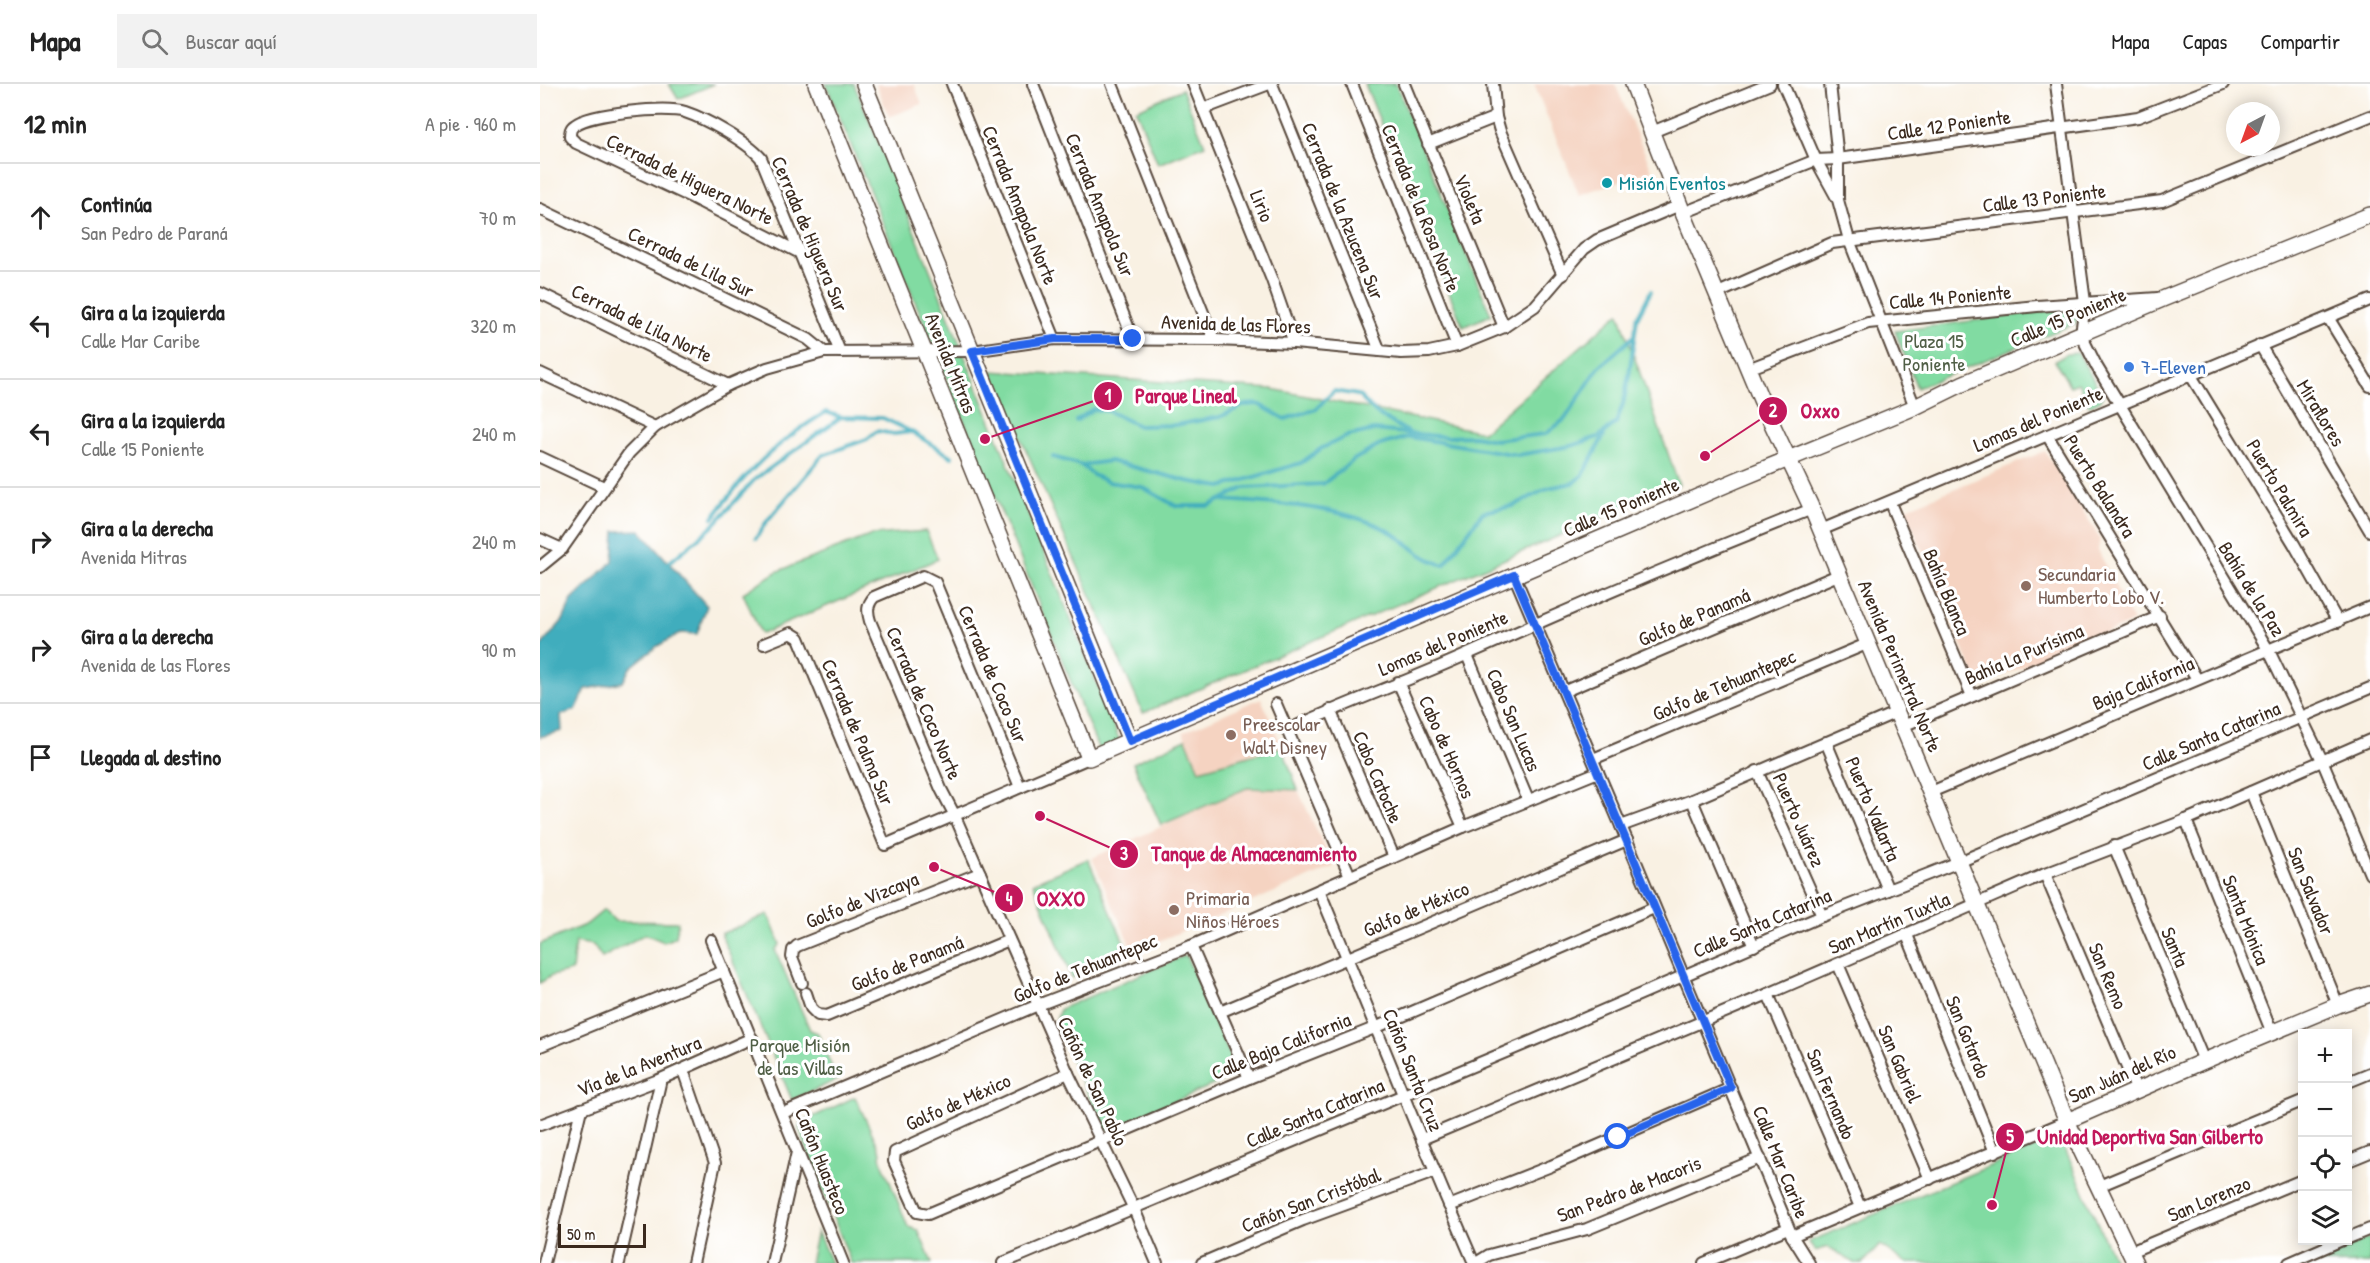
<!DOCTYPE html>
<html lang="es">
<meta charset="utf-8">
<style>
:root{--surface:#fff;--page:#f2f2f2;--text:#222;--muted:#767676;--line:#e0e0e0}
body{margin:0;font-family:"Patrick Hand",sans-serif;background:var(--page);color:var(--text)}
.controls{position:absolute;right:18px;bottom:18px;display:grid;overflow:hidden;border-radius:0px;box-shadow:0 3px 15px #0003}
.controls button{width:54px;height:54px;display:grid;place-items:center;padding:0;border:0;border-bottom:2px solid var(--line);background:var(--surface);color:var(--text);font:30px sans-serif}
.compass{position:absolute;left:1686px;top:18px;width:54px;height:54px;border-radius:50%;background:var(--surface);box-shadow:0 3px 15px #0003;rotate:221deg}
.scale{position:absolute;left:18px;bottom:15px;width:88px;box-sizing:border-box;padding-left:6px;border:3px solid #3b2a1e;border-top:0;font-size:16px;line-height:21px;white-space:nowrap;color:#3b2a1e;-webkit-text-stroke:4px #fff;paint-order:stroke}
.stop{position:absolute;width:18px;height:18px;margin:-14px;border:4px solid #2563eb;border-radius:50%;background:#fff}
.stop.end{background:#2563eb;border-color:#fff;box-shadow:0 2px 6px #0008}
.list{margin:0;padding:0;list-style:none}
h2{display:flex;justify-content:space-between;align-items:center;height:78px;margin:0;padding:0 24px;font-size:26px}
h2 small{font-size:20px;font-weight:400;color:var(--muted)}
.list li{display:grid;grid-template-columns:39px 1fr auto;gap:18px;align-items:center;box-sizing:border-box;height:108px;padding:0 24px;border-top:2px solid var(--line)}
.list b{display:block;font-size:22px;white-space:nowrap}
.list p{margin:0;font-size:20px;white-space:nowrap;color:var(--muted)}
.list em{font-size:20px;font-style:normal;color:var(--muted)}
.icon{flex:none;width:33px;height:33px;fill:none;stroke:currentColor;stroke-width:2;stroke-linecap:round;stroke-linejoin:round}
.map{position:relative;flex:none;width:1830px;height:1179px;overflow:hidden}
header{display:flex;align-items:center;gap:36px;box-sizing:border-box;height:84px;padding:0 30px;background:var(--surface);border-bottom:2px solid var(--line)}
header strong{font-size:28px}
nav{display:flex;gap:33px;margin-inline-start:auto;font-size:21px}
.search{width:420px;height:54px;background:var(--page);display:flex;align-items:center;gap:15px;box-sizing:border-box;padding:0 21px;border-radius:0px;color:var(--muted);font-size:22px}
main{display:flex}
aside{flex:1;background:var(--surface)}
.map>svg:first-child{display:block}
</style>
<header>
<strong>Mapa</strong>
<div class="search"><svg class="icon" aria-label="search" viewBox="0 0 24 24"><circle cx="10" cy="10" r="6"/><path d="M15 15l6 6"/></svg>Buscar aquí</div>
<nav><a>Mapa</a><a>Capas</a><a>Compartir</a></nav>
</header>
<main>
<aside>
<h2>12 min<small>A pie · 960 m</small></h2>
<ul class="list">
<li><svg class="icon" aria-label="ahead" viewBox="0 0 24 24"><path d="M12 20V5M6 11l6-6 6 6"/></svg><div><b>Continúa</b><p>San Pedro de Paraná</p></div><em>70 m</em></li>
<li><svg class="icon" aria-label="left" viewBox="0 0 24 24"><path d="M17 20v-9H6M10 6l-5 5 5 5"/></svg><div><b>Gira a la izquierda</b><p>Calle Mar Caribe</p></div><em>320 m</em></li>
<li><svg class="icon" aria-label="left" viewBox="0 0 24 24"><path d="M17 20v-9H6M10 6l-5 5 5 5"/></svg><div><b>Gira a la izquierda</b><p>Calle 15 Poniente</p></div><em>240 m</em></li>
<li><svg class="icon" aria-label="right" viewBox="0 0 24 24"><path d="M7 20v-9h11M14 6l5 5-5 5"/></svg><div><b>Gira a la derecha</b><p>Avenida Mitras</p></div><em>240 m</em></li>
<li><svg class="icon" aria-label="right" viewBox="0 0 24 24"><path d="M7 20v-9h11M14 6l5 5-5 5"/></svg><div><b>Gira a la derecha</b><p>Avenida de las Flores</p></div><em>90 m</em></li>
<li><svg class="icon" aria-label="arrive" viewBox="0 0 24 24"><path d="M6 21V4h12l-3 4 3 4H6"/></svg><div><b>Llegada al destino</b></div></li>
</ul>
</aside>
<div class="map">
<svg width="1830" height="1179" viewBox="0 0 1830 1179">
<rect width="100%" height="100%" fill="#fff"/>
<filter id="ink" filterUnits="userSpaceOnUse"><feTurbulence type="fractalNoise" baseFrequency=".0167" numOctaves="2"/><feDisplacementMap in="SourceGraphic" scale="12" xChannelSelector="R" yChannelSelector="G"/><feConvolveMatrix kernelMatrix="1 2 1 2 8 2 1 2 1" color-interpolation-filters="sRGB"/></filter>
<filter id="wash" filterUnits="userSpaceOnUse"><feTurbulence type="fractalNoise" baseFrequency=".008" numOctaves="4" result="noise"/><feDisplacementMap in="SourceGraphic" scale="24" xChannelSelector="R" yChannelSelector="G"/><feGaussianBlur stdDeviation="1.35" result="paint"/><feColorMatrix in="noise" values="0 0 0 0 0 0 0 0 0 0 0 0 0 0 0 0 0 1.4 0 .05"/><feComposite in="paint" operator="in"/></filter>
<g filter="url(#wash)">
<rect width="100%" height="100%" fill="#f9f1e3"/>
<g fill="#f5d3c1">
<path d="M336 0H374L382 20 349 33Z"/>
<path d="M994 0H1075L1112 86 1039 111Z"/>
<path d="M1505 367 1560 454 1558 466 1593 538 1438 601 1365 425Z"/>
<path d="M721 614 742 663 659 686 643 648Z"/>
<path d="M707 704 758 706 794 783 593 868 552 774Z"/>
</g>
<g fill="#81dba2" stroke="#5e8260" stroke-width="1.5">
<path d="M129 0H174L138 15Z"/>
<path d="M286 0H314L340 62 581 660 560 669Z"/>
<path d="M825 0H856L951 231 923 243Z"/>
<path d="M642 5 665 61 618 80 596 26Z"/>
<path d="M1535 223 1536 239 1377 304 1355 247Z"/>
<path d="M1079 229 1139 401 603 629 451 287 732 305 943 348Z"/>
<path d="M1538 269 1563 312 1559 317 1549 322 1538 299 1530 302 1515 277 1527 270Z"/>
<path d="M386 447 398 475 221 550 203 509 236 488 332 451Z"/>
<path d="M646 655 659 686 742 663 758 706 707 704 621 741 593 679Z"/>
<path d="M548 775 589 870 532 894 493 799Z"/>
<path d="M64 826 75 837 138 838 136 853 124 858 105 850 62 874 53 861 35 858 32 887 11 892 0 899V860L47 840Z"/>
<path d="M228 830 240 860 235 866 270 946 278 949 297 996 252 1016 181 850Z"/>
<path d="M646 871 698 990 569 1046 564 1044 515 941 520 925Z"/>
<path d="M315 1013 341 1068 340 1073 368 1143 378 1146 392 1179H311L259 1044 260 1039Z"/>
<path d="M1512 1056 1524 1062 1575 1179H1367L1340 1161 1323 1179H1314L1288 1163 1275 1167 1268 1158Z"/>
<path d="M277 1147 291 1179H270Z"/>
<path d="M1830 1153V1179H1770Z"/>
</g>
<path fill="#3fadbd" stroke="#3d6c6e" stroke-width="1.5" d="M100 446 167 522 157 550 140 549 116 563 90 584 83 598 46 605 36 626 21 631 22 647 0 653V563L23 536 32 516 73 477 75 447Z"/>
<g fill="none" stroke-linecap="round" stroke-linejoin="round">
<g stroke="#3fadbd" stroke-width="4">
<path d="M536 337 553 325 568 327 599 342 635 341 680 333 705 321 718 320 745 335 776 325 794 307 818 311 836 329 868 348"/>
<path d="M513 373 541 381 553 391 568 398 602 403 636 422H669L704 404 783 400 815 375 840 361 869 353 978 371 1031 362 1058 353 1076 339 1083 320 1089 291 1097 234 1111 207"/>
<path d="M542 381 570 377 647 397 681 403 761 379 782 364 808 352 834 346 907 353 934 352 955 356 1006 350 1025 335 1059 283 1094 252"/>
<path d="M681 416C733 419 803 422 849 447 863 454 873 467 887 474 892 477 898 479 904 481L943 428 973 422 1008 404 1033 399 1043 391 1064 351"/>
<path d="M173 434C204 389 239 356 286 328L301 333"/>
<path d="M216 454 227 437 283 371 327 355 337 347 354 350 371 348"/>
<path d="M126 481 172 443 215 395 301 333 343 334 372 348 412 373"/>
</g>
</g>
</g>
<g filter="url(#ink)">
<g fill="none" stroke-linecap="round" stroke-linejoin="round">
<defs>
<g id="street">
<path d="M412 0 515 255"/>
<path d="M493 0 593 255"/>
<path d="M572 0 674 256"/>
<path d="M653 0 732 196 754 259"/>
<path d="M732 0 840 267"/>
<path d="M812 0 917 262"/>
<path d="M864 0 964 243"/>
<path d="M953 0 956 33 960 47 1023 191"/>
<path d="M1243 0 1276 76 1298 116 1309 156 1375 323"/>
<path d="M1290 0 1298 75V113"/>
<path d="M1516 0 1545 218 1541 251 1557 283 1729 567 1782 676 1830 790"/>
<path d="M663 25 729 0"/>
<path d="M1112 48 1230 0"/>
<path d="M888 60 956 33"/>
<path d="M0 125 268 255 284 268"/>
<path d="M1143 129 1276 76 1298 75 1598 33 1683 0"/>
<path d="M260 169 153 114 36 59 30 53C30 48 30 44 35 41 51 29 126 22 145 28 166 35 206 57 221 74L300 268"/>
<path d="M0 209 188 301"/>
<path d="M1178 209 1292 159 1622 117 1830 32"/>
<path d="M1789 235 1830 302"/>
<path d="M1720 261 1830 447"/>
<path d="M1208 285 1328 239 1497 222 1618 214"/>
<path d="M0 289 115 343"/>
<path d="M1650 290 1754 460 1798 538"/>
<path d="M1507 351 1657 595"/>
<path d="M0 373 64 403"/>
<path d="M1350 419 1432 612"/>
<path d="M1281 446 1830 216"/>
<path d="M0 455 22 465"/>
<path d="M0 483 22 465 89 369 115 343 188 301 227 284 284 268 432 267 515 255 674 256 754 259 861 269 889 268 917 262 964 243 995 222 1044 165 1057 156 1140 121"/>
<path d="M974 491 1081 742 1252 1152 1269 1179"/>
<path d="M224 560 251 549 259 554 345 761 549 674"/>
<path d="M927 571 988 716"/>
<path d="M858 598 923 743"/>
<path d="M1025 607 1298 491"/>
<path d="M736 620 810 792"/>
<path d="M790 626 854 773"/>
<path d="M1363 642 1620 532"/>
<path d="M748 646C807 618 869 597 928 570 1042 519 1156 471 1272 425"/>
<path d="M1286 658 1348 806"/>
<path d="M1053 675 1329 559"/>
<path d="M1217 687 1282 832"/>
<path d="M480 703 395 498 383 492 334 513C327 521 327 527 330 537L401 705 414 730 528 989 594 1125 617 1179"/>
<path d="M1391 708 1830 523"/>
<path d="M1711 708 1798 921"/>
<path d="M1152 716 1214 862"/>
<path d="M1646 736 1732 949"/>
<path d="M1081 742 1152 716 1357 628"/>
<path d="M1574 762 1664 977"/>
<path d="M1505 790 1597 1007"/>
<path d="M779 806C831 930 880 1056 934 1179"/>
<path d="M1367 851 1455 1068"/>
<path d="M171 856 303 1179"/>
<path d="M651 862 709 994"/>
<path d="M1298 880 1390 1095"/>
<path d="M262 899 252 873 253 866 257 862 440 789"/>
<path d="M266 909 271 924 278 931 287 932 469 856"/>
<path d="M1228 910 1320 1123"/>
<path d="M680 928 1087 756"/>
<path d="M0 962 184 887"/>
<path d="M143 986 175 1079 153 1179"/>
<path d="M528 989 355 1068 354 1077 377 1128 388 1130 709 994 837 943 1114 824"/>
<path d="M1808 998 1830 989"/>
<path d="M243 1029 498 921 651 862 923 743 1058 688"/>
<path d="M0 1041 121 995 212 954"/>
<path d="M882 1055 1228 910 1505 790 1646 736 1830 656"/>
<path d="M1808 1077 1830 1068"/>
<path d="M1559 1102 1762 1017"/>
<path d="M909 1122 1011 1082 1191 1004"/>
<path d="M1252 1152 1527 1037"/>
<path d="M1808 1154 1830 1145"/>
<path d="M1590 1168 1762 1096"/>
<path d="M4 1179 41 1025"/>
<path d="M79 1179 121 995"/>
<path d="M232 1179 257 1068"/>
<path d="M463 1179 992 957 1282 832 1419 778 1830 604"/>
<path d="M662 1179 763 1136 894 1088"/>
<path d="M936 1179 949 1171 1047 1145 1220 1074"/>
<path d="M1164 1179 1248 1144"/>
<path d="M1749 1179 1802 1156"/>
</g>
<g id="secondary">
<path d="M276 0 549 674 1197 396 1375 323 1422 300 1625 214 1830 131"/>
<path d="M324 0 590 657"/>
<path d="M1093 0 1143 129 1225 325 1272 425 1527 1037 1595 1179"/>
<path d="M1527 1037 1664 977 1798 921 1830 910"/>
</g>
</defs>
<use href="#street" stroke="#58483c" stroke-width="14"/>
<use href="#secondary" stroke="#58483c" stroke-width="18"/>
<use href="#street" stroke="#fff" stroke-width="10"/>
<use href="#secondary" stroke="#fff" stroke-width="15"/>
</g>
</g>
<g fill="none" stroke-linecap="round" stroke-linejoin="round" filter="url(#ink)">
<path stroke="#2563eb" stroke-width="8" d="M593 255H515L432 267 590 657 974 491 1191 1004 1078 1053"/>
</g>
<circle fill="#0f9aa8" stroke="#fff" stroke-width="2" cx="1067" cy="99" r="6"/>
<circle fill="#3f7fe0" stroke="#fff" stroke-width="2" cx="1589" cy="283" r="6"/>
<g fill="#8d6e63" stroke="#fff" stroke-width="2">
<circle cx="1486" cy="502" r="6"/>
<circle cx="691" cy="651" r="6"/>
<circle cx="634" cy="826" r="6"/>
</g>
<g text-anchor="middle" stroke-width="6" stroke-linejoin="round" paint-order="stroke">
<g font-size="20" fill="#3b2a1e" stroke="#fff">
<text transform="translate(1409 41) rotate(-8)" y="7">Calle 12 Poniente</text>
<text transform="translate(150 95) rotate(26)" y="7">Cerrada de Higuera Norte</text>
<text transform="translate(1504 114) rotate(-7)" y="7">Calle 13 Poniente</text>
<text transform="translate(930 115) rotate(67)" y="7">Violeta</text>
<text transform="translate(480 121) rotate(68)" y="7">Cerrada Amapola Norte</text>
<text transform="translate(560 121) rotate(68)" y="7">Cerrada Amapola Sur</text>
<text transform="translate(722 122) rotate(68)" y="7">Lirio</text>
<text transform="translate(881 124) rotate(68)" y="7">Cerrada de la Rosa Norte</text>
<text transform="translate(803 127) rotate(68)" y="7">Cerrada de la Azucena Sur</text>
<text transform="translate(270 150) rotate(67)" y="7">Cerrada de Higuera Sur</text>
<text transform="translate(151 178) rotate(26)" y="7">Cerrada de Lila Sur</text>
<text transform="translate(1410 213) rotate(-5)" y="7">Calle 14 Poniente</text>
<text transform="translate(1528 233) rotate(-23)" y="7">Calle 15 Poniente</text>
<text transform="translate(102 239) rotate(26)" y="7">Cerrada de Lila Norte</text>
<text transform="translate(696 240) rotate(2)" y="7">Avenida de las Flores</text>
<text transform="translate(411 279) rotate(68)" y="7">Avenida Mitras</text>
<text transform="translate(1781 329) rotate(59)" y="7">Miraflores</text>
<text transform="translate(1498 335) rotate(-23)" y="7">Lomas del Poniente</text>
<text transform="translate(1560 402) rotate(58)" y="7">Puerto Balandra</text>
<text transform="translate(1740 404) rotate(59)" y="7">Puerto Palmira</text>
<text transform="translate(1081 423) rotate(-23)" y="7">Calle 15 Poniente</text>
<text transform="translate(1712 505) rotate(58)" y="7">Bahía de la Paz</text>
<text transform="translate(1407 508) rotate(67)" y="7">Bahía Blanca</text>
<text transform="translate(1154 533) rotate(-23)" y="7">Golfo de Panamá</text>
<text transform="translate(903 559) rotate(-23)" y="7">Lomas del Poniente</text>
<text transform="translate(1484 570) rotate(-23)" y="7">Bahía La Purísima</text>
<text transform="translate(1360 582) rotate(67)" y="7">Avenida Perimetral Norte</text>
<text transform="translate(453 590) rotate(67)" y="7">Cerrada de Coco Sur</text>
<text transform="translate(1603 599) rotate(-23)" y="7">Baja California</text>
<text transform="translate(1184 601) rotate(-23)" y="7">Golfo de Tehuantepec</text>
<text transform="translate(384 619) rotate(67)" y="7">Cerrada de Coco Norte</text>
<text transform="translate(974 636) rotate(67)" y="7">Cabo San Lucas</text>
<text transform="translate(318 648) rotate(67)" y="7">Cerrada de Palma Sur</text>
<text transform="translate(1671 652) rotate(-23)" y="7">Calle Santa Catarina</text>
<text transform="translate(907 663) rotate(66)" y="7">Cabo de Hornos</text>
<text transform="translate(838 693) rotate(67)" y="7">Cabo Catoche</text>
<text transform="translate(1333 725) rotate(67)" y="7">Puerto Vallarta</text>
<text transform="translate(1259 736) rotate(66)" y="7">Puerto Juárez</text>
<text transform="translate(1771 807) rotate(68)" y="7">San Salvador</text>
<text transform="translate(322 816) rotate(-22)" y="7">Golfo de Vizcaya</text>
<text transform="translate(876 825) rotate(-23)" y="7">Golfo de México</text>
<text transform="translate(1706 836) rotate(68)" y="7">Santa Mónica</text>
<text transform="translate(1222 839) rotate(-23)" y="7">Calle Santa Catarina</text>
<text transform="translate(1349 839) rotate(-23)" y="7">San Martín Tuxtla</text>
<text transform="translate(1635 863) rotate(67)" y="7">Santa</text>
<text transform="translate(367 879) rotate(-22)" y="7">Golfo de Panamá</text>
<text transform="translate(545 884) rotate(-22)" y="7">Golfo de Tehuantepec</text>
<text transform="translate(1568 892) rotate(67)" y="7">San Remo</text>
<text transform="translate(1428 953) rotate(68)" y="7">San Gotardo</text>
<text transform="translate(741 962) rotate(-22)" y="7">Calle Baja California</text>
<text transform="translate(1360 980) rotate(67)" y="7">San Gabriel</text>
<text transform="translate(99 982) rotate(-22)" y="7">Vía de la Aventura</text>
<text transform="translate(873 986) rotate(68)" y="7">Cañón Santa Cruz</text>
<text transform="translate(1582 990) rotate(-24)" y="7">San Juán del Río</text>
<text transform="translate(553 997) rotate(65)" y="7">Cañón de San Pablo</text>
<text transform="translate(1291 1010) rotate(67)" y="7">San Fernando</text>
<text transform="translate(418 1018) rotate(-24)" y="7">Golfo de México</text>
<text transform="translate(775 1029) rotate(-23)" y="7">Calle Santa Catarina</text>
<text transform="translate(282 1077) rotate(68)" y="7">Cañón Huasteco</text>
<text transform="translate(1241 1078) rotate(68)" y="7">Calle Mar Caribe</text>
<text transform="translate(1089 1105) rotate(-21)" y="7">San Pedro de Macoris</text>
<text transform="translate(1669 1115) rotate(-23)" y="7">San Lorenzo</text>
<text transform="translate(771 1116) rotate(-21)" y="7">Cañón San Cristóbal</text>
</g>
<g font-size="20" fill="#0d838f" stroke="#fff" text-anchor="start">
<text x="1079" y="106">Misión Eventos</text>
</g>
<g font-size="20" fill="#505f46" stroke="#fff">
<text x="1394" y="264">Plaza 15<tspan x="1394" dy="23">Poniente</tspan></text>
<text x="260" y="968">Parque Misión<tspan x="260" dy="23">de las Villas</tspan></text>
</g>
<g font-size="20" fill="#366cbe" stroke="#fff" text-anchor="start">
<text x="1601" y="290">7-Eleven</text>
</g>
<g font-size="20" fill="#785e54" stroke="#fff" text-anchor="start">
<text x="1498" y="497">Secundaria<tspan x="1498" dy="23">Humberto Lobo V.</tspan></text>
<text x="703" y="647">Preescolar<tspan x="703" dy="23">Walt Disney</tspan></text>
<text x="646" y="821">Primaria<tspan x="646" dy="23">Niños Héroes</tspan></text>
</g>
</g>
<path fill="none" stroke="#c2185b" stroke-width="2" d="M445 355L568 312M1165 372L1233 327M500 732L584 770M394 783L469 814M1452 1121L1470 1053"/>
<g fill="#c2185b" stroke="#fff" stroke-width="2">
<circle cx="445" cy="355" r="6"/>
<circle cx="1165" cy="372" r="6"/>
<circle cx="500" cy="732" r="6"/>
<circle cx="394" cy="783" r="6"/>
<circle cx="1452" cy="1121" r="6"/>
<circle cx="568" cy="312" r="15"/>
<circle cx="1233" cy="327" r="15"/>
<circle cx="584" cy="770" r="15"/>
<circle cx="469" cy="814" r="15"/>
<circle cx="1470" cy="1053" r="15"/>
</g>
<g font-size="18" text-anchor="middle" font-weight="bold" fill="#fff">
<text x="568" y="318">1</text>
<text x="1233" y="333">2</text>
<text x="584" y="776">3</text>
<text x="469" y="821">4</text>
<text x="1470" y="1059">5</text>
</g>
<g font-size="21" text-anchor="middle" font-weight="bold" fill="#c2185b" stroke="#fff" stroke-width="6" stroke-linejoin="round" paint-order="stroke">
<text x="646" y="319">Parque Lineal</text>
<text x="1280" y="334">Oxxo</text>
<text x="714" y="777">Tanque de Almacenamiento</text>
<text x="521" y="822">OXXO</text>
<text x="1610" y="1060">Unidad Deportiva San Gilberto</text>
</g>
</svg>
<div class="controls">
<button>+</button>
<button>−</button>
<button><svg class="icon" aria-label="locate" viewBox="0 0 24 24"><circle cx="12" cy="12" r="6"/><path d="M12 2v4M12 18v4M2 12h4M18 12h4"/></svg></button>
<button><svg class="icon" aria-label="layers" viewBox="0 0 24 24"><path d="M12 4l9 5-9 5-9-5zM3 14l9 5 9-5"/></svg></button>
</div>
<svg class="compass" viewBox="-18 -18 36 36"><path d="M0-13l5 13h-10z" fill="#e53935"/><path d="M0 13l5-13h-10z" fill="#767676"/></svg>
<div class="scale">50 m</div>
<div class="stop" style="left:1078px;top:1053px"></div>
<div class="stop end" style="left:593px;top:255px"></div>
</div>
</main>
